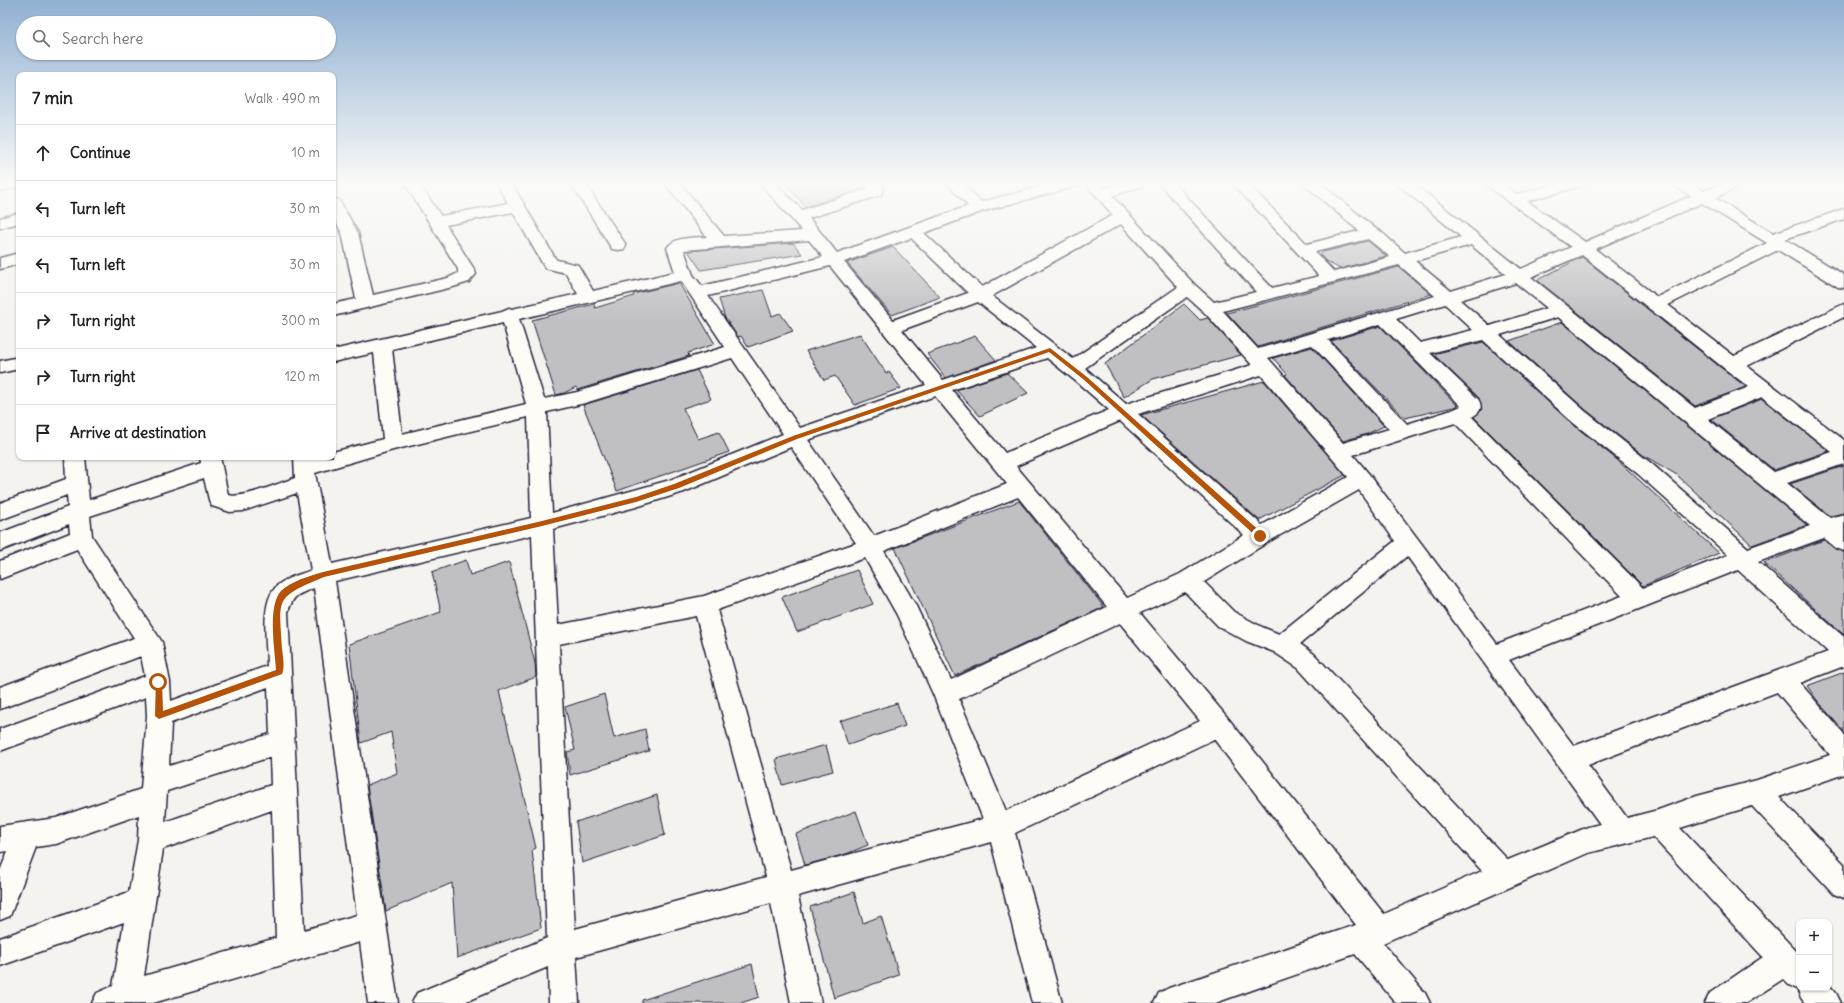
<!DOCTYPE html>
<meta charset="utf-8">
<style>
:root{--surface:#fff;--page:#f2f2f2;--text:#222;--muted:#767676;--line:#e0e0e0}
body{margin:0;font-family:Delius,sans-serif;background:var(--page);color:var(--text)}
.controls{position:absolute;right:12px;bottom:12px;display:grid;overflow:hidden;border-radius:8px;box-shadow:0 1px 3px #0004}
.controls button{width:36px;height:36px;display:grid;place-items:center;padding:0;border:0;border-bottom:1px solid var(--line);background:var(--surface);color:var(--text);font:20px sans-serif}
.stop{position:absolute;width:12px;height:12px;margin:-9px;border:3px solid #b45309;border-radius:50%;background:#fff}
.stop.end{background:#b45309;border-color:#fff;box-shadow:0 1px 4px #0008}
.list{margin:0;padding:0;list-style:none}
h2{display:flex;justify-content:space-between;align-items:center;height:52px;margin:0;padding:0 16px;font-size:17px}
h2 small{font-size:13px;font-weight:400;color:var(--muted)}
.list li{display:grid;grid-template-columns:26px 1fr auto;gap:12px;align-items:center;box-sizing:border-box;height:56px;padding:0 16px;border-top:1px solid var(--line)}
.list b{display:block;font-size:15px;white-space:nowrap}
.list em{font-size:13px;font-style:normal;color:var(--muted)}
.icon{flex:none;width:22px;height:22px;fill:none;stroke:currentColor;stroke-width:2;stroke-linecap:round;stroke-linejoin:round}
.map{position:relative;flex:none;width:1844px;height:1003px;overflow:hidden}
.search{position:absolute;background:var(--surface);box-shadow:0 1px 3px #0004;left:16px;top:16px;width:320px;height:44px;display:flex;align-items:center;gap:10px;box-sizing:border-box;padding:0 14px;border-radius:22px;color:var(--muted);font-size:15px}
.panel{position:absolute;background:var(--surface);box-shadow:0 1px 3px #0004;left:16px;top:72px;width:320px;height:388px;border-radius:8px}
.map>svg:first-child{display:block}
</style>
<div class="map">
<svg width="1844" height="1003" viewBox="0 0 1844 1003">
<rect width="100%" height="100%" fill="#f4f3ef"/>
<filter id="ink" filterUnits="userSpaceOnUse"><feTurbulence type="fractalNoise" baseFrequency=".025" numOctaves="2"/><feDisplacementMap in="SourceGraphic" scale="8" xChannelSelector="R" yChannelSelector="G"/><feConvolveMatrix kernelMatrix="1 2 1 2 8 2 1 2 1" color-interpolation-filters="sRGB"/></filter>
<g filter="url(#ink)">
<g fill="#c0bfc2" stroke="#22223b">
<path d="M785 182H862L865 188 805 207Z"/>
<path d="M1368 241 1386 256 1340 269 1327 262 1320 255 1323 252Z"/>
<path d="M793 243 802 254 701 270 688 251Z"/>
<path d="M893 247 940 297 892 315 847 263Z"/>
<path d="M1582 257 1724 370 1746 387 1695 406 1537 280Z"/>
<path d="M1399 267 1431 294 1258 347 1227 313Z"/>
<path d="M679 283 715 344 688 353 689 356 577 390 576 387 564 393 556 395 532 320 594 304 595 308 634 296 633 294Z"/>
<path d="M763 290 772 316 780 313 793 331 748 347 741 336 738 337 725 318 719 299Z"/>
<path d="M1184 304 1200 320 1208 318 1241 355 1153 379 1124 397 1105 364Z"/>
<path d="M1562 322 1807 525 1752 545 1677 475 1643 455 1586 410 1509 341Z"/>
<path d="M1380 326 1458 406 1405 418 1331 341Z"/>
<path d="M860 334 886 373 889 372 901 388 855 405 835 376 824 380 806 351Z"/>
<path d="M975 336 996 360 946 378 927 354Z"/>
<path d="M1483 342 1570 422 1616 459 1719 553 1643 586 1474 417 1482 409 1479 398 1433 354Z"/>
<path d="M1312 347 1384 426 1367 434 1343 441 1285 375 1287 374 1273 358Z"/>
<path d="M697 370 711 399 683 408 698 439 719 432 729 452 617 491 583 405Z"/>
<path d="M1007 373 1028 393 980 416 956 390Z"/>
<path d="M1264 381 1345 475 1259 520 1141 415Z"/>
<path d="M1762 399 1829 451 1774 470 1711 419Z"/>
<path d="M1844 466V513L1830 516 1790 484Z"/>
<path d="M1019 501 1104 607 955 676 895 548Z"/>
<path d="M1824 540 1835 549 1844 552V635L1764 563Z"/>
<path d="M466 560 470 575 509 562 535 663 536 677 499 691 536 848 532 850 541 928 457 958 452 883 386 911 367 785 397 773 391 732 361 743 349 644 441 612 432 572Z"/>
<path d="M857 570 873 604 797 632 782 597Z"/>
<path d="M1844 672V732L1817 700 1807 686Z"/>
<path d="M604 694 614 738 645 729 649 751 570 775 567 752 575 750 565 707Z"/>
<path d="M897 703 905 726 848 745 840 721Z"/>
<path d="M826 745 833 771 782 785 776 759Z"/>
<path d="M657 795 665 835 582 863 576 822Z"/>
<path d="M856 811 868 845 846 854 805 865 796 834Z"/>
<path d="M854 892 863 923 881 916 899 975 834 998 810 907Z"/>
<path d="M752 964 759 997 741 1003H642V1000Z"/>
</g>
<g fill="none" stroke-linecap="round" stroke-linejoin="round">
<defs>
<g id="minor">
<path d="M0 182H19V187L0 191Z"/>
<path d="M404 182H418L441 216 508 203 496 182H511L555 258 557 260 578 265 593 291 675 272 667 248C675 236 694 238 707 237L664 182H679L724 236 802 231 759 182H774L802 210 868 189 863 182H879L884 187 881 195 809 218 837 253 968 206 946 182H961L981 202 1060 182H1099L1105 188 1125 182H1147L1145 185 1112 196 1194 284 1214 302 1256 292 1158 182H1173L1272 288 1319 276 1231 182H1246L1307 244 1359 231 1305 185 1303 182H1319L1376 229 1379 230 1405 253 1461 237 1395 182H1412L1521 269 1571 247 1486 185 1484 182H1500L1517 194 1564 182H1587L1585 185 1527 201 1585 242 1691 196 1673 185 1671 182H1688L1704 191 1726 182H1745L1743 185 1715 198 1773 233 1844 209V219L1785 239 1844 275V288L1838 287 1778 250 1668 305 1734 356 1844 304V317L1747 366 1844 440V464L1787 483 1830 518 1844 514V551L1836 548 1824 538 1758 562 1844 637V666L1800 683 1844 734V774L1779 797 1844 864V898L1834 894 1752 806 1680 828 1799 954V988H1829V985L1836 993 1841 1003H1805L1801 998 1797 989 1789 985 1783 979 1746 1003H1705L1710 993 1763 957 1653 837 1588 853 1383 943 1425 993 1430 1003H1396L1355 954 1215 1003H1154L1159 993 1169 988 1356 925 1214 739 1015 833 1062 1003H1032L991 842 798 896 821 1003H791L771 903 576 957 579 1003H549L548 967 462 1003H412L417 993 547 938 532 535 335 581 398 1003H368L360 942 153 1003H92L97 993 113 986 124 922 0 966V938L129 892 138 840 139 815 56 844 36 847 10 916 0 920V871L8 851 0 852V826L56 818 141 789 147 716 146 697 0 751V729L145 676 141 656 0 709V687L134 638 77 549 0 579V561L70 533 69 524 0 551V533L68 507 67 495 0 520V503L66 479 65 457H85L89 500 201 463 200 457H220L228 495C244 499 278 483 295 478L294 457H333V452L383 439 374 353 333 362V350L502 311 509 308 512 309 578 294 566 273 545 268 513 212 446 225 474 269 476 274 469 282 453 287 333 316V304L356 299 342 233 333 217V198L339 200 358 233 373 295 448 278 458 273V269ZM1084 182 1113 215 982 287 924 233 984 211 1081 185ZM1702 203 1767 243 1657 297 1595 249ZM1121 224 1178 287 1073 359 992 296ZM911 238 968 293 893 320 844 262ZM1368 239 1390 257 1334 272 1315 252ZM809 240 823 257 702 286 693 275 684 250ZM1471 245 1506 274 1451 291 1415 261ZM1582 255 1725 369 1749 387 1695 408 1531 277ZM1399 265 1435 296 1258 349 1223 311ZM830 266 926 385 800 428 708 296ZM681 281 725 347 577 392 544 399 519 319ZM1516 283 1547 308 1490 326 1460 300ZM1187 297 1205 313 1252 365 1126 404 1085 368ZM978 302 1036 348 943 380 902 330ZM1445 304 1473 330 1420 343 1396 319ZM1558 317 1810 526 1748 548 1652 464 1585 411 1500 335ZM503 323 526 404 402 434 392 349ZM1380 324 1461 406 1452 410 1407 424 1328 340ZM1483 340 1571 421 1638 474 1728 555 1643 588 1472 417C1481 412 1483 407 1478 399L1430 353ZM1312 345 1389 429 1343 443 1268 358ZM732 358 783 434 670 480 552 513 547 412 585 403ZM1047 358 1078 383 1109 410 1005 453 952 390ZM1261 375 1348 477 1262 525 1138 414ZM935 396 1007 484 874 536 808 440ZM1762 397 1832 452 1774 472 1708 419ZM528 417 531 518 332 564 315 473 393 450ZM1120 421 1244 535 1180 574 1127 598 1016 466ZM1455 423 1622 596 1497 644 1369 474 1353 455ZM791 447 856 543 704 596 558 625 553 529 636 507 684 492ZM204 478 209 500 212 506 230 512 243 511 297 493 311 570C300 575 283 578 275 588 260 605 267 644 267 666L171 701 170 682 162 642 92 536 90 516ZM1359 490 1395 541 1279 634 1262 627 1234 612 1204 582 1268 542ZM1018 497 1107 607 951 680 915 604 884 551ZM1407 556 1600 824 1588 827 1508 860 1314 654 1300 644ZM865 558 897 615 933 694 983 819 791 870 717 610ZM1738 570 1828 652 1574 746 1509 660ZM314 588 357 915 304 930 288 612C294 594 297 595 314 588ZM1185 592 1218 626 1246 641 1274 652 1298 668 1482 871 1384 914 1227 717 1140 613ZM696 616 766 877 575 929 559 644ZM1120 623 1200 721 1006 811 959 699ZM268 687 270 734 169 766 171 723ZM1777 692 1830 755 1757 780 1697 796 1658 810 1627 818 1588 765ZM270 757 271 785 165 822 167 791ZM272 810 276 938 144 976 163 849Z"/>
<path d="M570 182H584L626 245 624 249 618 250 612 249Z"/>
<path d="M19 213V223L0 228V218Z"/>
<path d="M19 253V264L0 269V258Z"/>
<path d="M19 357V369L0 373V361Z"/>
</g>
</defs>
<use href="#minor" stroke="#22223b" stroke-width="3"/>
<use href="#minor" fill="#fdfcf7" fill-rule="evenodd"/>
</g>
</g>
<linearGradient id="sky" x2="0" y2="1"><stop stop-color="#90b1d2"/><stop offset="0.57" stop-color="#fafaf8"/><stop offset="1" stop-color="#fafaf8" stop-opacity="0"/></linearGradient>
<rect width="1844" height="322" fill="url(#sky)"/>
<path fill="#b45309" d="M1050 348 1087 377 1263 534V538H1258L1083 379 1049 352 797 439 679 488 636 502 542 526 324 577C274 598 279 597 282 649 283 657 285 667 282 674L159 719 155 716 156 679H158L162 682 163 711 276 670C275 651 267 606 281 591 291 581 310 576 323 572L542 521 636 497 674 484 793 436Z"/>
</svg>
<div class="controls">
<button>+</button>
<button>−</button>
</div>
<div class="stop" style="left:158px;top:682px"></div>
<div class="stop end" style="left:1260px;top:536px"></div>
<div class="search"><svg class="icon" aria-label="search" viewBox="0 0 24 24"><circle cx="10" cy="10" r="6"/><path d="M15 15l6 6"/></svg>Search here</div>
<section class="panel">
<h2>7 min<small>Walk · 490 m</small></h2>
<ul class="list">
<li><svg class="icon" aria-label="ahead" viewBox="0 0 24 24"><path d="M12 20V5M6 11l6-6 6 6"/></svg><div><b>Continue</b></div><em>10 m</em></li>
<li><svg class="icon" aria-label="left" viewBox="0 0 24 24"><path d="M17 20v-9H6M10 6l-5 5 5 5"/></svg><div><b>Turn left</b></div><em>30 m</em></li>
<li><svg class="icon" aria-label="left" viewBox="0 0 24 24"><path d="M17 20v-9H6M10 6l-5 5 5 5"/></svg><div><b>Turn left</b></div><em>30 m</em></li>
<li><svg class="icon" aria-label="right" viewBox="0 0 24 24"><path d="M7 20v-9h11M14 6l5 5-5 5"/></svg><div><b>Turn right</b></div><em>300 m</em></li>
<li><svg class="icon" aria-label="right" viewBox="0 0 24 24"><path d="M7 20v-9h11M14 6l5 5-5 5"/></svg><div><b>Turn right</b></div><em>120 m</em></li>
<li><svg class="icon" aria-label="arrive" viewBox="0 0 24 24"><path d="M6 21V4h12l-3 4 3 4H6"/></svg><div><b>Arrive at destination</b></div></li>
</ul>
</section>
</div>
